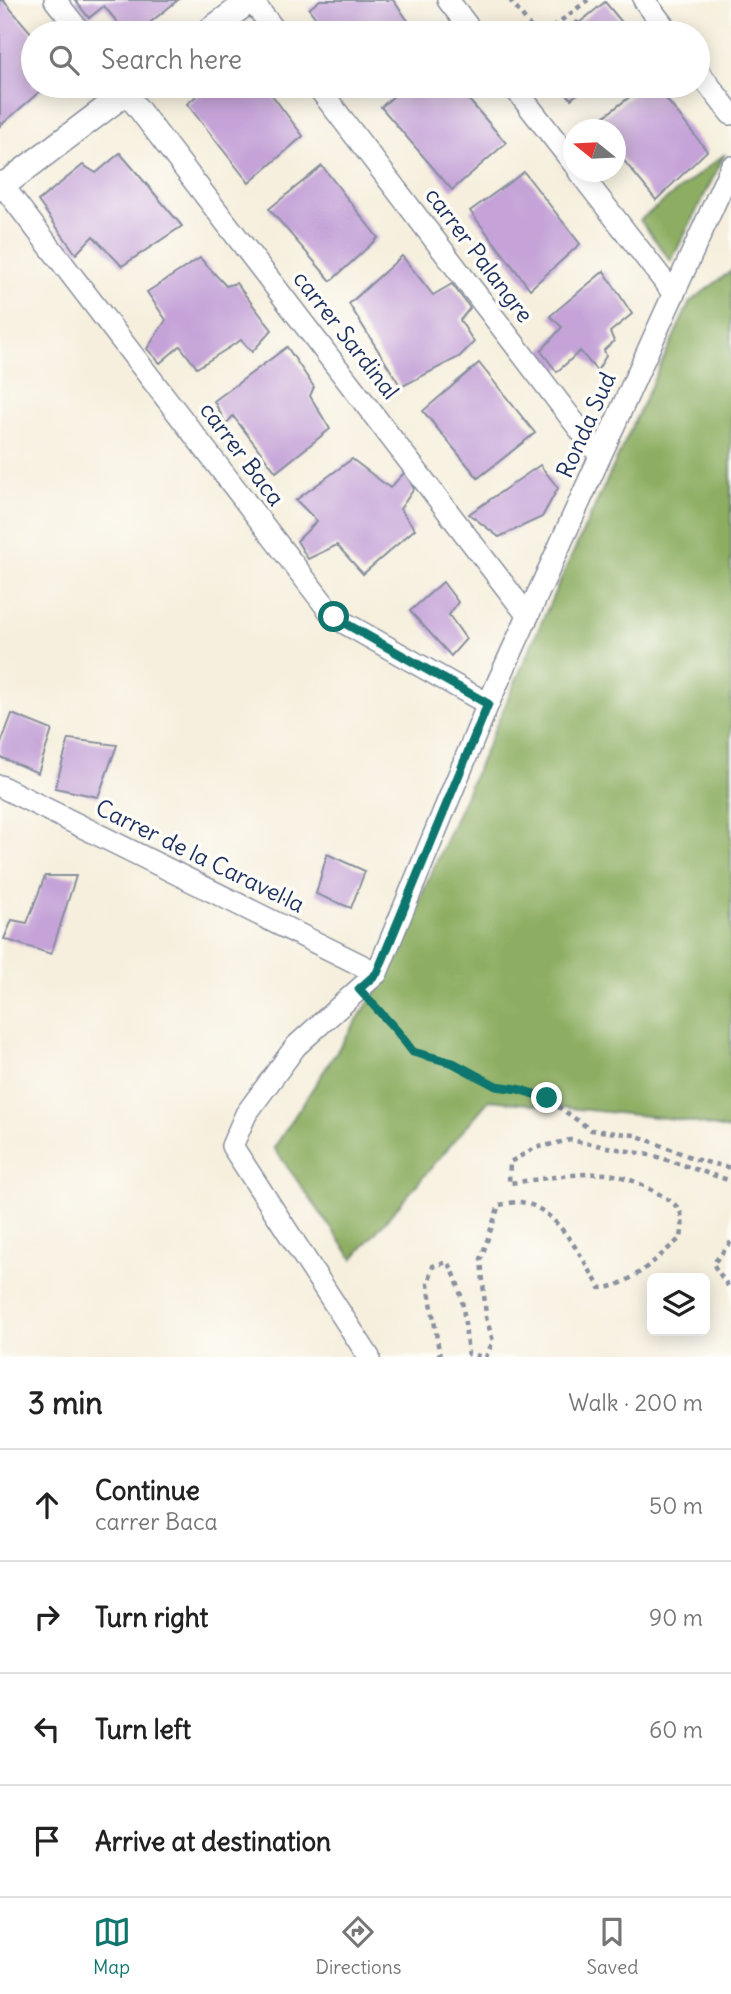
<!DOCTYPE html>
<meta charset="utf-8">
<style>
:root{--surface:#fff;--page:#f6f6f6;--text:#222;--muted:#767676;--line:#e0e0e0;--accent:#0f766e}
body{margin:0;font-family:Delius,sans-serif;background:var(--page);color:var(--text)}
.controls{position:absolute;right:21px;bottom:21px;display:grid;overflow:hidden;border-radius:10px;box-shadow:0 4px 18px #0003}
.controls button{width:63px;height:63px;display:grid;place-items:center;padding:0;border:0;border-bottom:2px solid var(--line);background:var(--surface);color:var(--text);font:35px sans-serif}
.compass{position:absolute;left:563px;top:119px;width:63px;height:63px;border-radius:50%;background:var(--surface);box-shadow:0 4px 18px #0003;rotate:288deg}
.stop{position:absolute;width:21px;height:21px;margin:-16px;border:5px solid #0f766e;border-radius:50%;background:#fff}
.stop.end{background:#0f766e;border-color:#fff;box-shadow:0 2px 7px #0008}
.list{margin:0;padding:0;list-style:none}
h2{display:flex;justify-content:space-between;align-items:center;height:91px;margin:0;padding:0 28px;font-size:30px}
h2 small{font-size:23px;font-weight:400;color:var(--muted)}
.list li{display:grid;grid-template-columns:46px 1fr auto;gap:21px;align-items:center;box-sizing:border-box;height:112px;padding:0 28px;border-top:2px solid var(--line)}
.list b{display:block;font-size:26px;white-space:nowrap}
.list p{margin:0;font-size:23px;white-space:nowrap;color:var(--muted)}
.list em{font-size:23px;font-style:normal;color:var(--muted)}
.icon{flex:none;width:38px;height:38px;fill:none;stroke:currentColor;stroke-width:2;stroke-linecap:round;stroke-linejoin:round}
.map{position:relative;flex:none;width:731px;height:1357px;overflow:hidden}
.search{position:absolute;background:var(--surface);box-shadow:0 4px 18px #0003;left:21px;right:21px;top:21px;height:77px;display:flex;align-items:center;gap:18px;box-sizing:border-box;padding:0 24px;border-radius:38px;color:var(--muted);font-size:26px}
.sheet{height:539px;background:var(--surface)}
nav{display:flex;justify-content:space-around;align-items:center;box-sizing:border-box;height:98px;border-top:2px solid var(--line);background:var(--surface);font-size:19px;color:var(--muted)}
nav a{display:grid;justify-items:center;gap:4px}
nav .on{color:var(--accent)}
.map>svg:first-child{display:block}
</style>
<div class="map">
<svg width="731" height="1357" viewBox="0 0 731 1357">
<rect width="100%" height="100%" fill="#fdfcf7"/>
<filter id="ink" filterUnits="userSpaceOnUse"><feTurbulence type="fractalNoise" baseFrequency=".0143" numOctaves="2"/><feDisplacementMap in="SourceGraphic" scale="14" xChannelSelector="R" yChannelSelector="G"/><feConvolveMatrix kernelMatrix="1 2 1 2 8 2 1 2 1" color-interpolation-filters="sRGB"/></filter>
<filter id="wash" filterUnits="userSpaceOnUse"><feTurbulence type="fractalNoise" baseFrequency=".00686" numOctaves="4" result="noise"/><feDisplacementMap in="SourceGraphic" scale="28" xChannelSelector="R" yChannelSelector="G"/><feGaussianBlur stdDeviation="1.57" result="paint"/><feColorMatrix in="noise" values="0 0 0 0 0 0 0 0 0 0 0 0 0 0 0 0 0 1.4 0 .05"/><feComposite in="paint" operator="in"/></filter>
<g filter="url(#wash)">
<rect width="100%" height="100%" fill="#f6efdd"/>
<g fill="#8dae62" stroke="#546e60" stroke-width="2">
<path d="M725 154 671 261 640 220Z"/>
<path d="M731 271V1130L676 1119 489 1100 353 1259 274 1148 387 974 554 594 690 302Z"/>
</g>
<g id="blocks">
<g fill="#c5a3d8">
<path d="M0 0H3L33 35V86H46L0 126Z"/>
<path d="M75 0H178L137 33H126L104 6 89 18Z"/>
<path d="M320 0H393L417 33H327L309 9Z"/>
<path d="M605 2 631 33H563L562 31 577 21 579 23Z"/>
<path d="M208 86H265L303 136 249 183 187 104Z"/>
<path d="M405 86H418L424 93 433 86H457L506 143 452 190 381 107Z"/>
<path d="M560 86H587L571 99Z"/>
<path d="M644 86H656L707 151 656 200 616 151V130H597L593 125Z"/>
<path d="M120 153 182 226 122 266 93 236 76 254 38 201 83 165 96 173Z"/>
<path d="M322 166 378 238 331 281 269 209Z"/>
<path d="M524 172 580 244 530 289 470 211Z"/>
<path d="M402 256 433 295 452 284 470 308 460 320 474 342 459 357 401 387 349 304Z"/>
<path d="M200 258 226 286 236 283 272 330 252 352 241 340 197 368 180 346 160 363 147 349 166 320 147 292Z"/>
<path d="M604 271 632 314 610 332 614 341 604 350 606 356 597 371 580 351 557 372 541 351 562 327 550 316Z"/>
<path d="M287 347 314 387 310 396 330 429 276 472 233 416 226 424 214 401Z"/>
<path d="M479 363 535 433 478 478 423 411Z"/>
<path d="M352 459 390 488 405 472 414 489 400 509 415 529 363 574 337 545 308 559 297 541 317 521 296 500Z"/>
<path d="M540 465 558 488 542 517 499 537 469 514Z"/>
<path d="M443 582 458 602 449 615 466 639 451 656 410 611Z"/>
<path d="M12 714 52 730 38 773 0 757V746Z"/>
<path d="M69 739 117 745 98 797 55 788Z"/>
<path d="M327 854 365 871 351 908 316 894Z"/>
<path d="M45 876H76L51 954 4 939 12 920 27 923Z"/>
</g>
</g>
</g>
<g filter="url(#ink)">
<use href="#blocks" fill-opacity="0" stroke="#888f9e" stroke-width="2"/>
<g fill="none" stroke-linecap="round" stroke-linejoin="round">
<defs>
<g id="minor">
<path d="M55 0 81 33"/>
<path d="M251 0 277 33"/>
<path d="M448 0 473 33"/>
<path d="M644 0 669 33"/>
<path d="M698 71 731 114"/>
<path d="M121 86 528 616"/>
<path d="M317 86 600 456"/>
<path d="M513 86 574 164"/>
<path d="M579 172 674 294"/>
<path d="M0 182 334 617 488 704"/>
<path d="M0 786 377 973"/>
<path d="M369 1357 232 1146 246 1114 296 1046 377 973 488 704 731 167"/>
</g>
<g id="tertiary">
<path d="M206 33 251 0"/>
<path d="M0 188 135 86"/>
</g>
</defs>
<use href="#minor" stroke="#888f9e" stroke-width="24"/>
<use href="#tertiary" stroke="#888f9e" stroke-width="27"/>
<g stroke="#888f9e" stroke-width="4.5" stroke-dasharray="5 5" stroke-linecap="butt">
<path d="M510 0 535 33"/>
<path d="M545 33 588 0"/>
<path d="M372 1003 413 1052 453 1063 496 1086 518 1089 546 1098 591 1130 635 1135 698 1160 731 1168"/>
<path d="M731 1242 713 1264 728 1286 731 1285"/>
<path d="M440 1357 428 1284 433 1266 448 1262C465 1291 464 1321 468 1354L486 1357 493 1341 486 1317 481 1259 499 1205C505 1204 514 1202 520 1202 556 1206 584 1261 600 1288 630 1288 658 1256 681 1238 685 1213 681 1206 659 1194 647 1187 633 1180 619 1176 593 1169 538 1180 509 1183L510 1162 535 1148 570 1140 655 1156 731 1181"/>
</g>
<use href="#minor" stroke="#fff" stroke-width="21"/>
<use href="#tertiary" stroke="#fff" stroke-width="24"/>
</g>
</g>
<g fill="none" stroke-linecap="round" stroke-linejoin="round" filter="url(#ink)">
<path stroke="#0f766e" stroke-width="9" d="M334 617 488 704 377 973 359 989 397 1031 413 1052 453 1063 496 1086 518 1089 547 1098"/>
</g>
<g text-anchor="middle" stroke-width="7" stroke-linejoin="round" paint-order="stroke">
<g font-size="23" fill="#1b2f5e" stroke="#fdfcf7">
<text transform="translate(479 255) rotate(53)" y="8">carrer Palangre</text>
<text transform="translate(346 335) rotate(52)" y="8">carrer Sardinal</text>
<text transform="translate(586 425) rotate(-66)" y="8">Ronda Sud</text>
<text transform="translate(242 454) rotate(53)" y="8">carrer Baca</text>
<text transform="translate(200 856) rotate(26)" y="8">Carrer de la Caravel·la</text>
</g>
</g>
</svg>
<div class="controls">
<button><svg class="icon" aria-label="layers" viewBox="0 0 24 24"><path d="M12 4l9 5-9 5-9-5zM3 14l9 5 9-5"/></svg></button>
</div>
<svg class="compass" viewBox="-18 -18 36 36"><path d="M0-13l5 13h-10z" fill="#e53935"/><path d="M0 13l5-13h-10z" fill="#767676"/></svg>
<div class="stop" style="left:334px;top:617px"></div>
<div class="stop end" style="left:547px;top:1098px"></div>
<div class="search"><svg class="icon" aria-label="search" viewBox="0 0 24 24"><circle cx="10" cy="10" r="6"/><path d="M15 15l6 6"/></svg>Search here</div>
</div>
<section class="sheet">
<h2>3 min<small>Walk · 200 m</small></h2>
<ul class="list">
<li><svg class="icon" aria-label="ahead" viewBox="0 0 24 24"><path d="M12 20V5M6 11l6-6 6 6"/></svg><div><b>Continue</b><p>carrer Baca</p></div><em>50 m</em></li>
<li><svg class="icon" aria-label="right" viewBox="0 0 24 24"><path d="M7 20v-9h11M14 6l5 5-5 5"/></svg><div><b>Turn right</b></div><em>90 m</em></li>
<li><svg class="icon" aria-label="left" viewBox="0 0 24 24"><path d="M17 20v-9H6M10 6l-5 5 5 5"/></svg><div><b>Turn left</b></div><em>60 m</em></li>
<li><svg class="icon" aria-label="arrive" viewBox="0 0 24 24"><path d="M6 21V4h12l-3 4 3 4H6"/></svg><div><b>Arrive at destination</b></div></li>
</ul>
</section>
<nav>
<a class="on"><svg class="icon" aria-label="map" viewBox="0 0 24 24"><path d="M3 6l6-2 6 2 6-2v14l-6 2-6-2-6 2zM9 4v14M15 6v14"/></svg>Map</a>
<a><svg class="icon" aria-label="directions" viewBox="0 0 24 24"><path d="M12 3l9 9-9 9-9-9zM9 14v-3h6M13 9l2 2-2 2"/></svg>Directions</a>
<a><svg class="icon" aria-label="saved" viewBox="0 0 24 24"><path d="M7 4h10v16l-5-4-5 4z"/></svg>Saved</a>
</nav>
